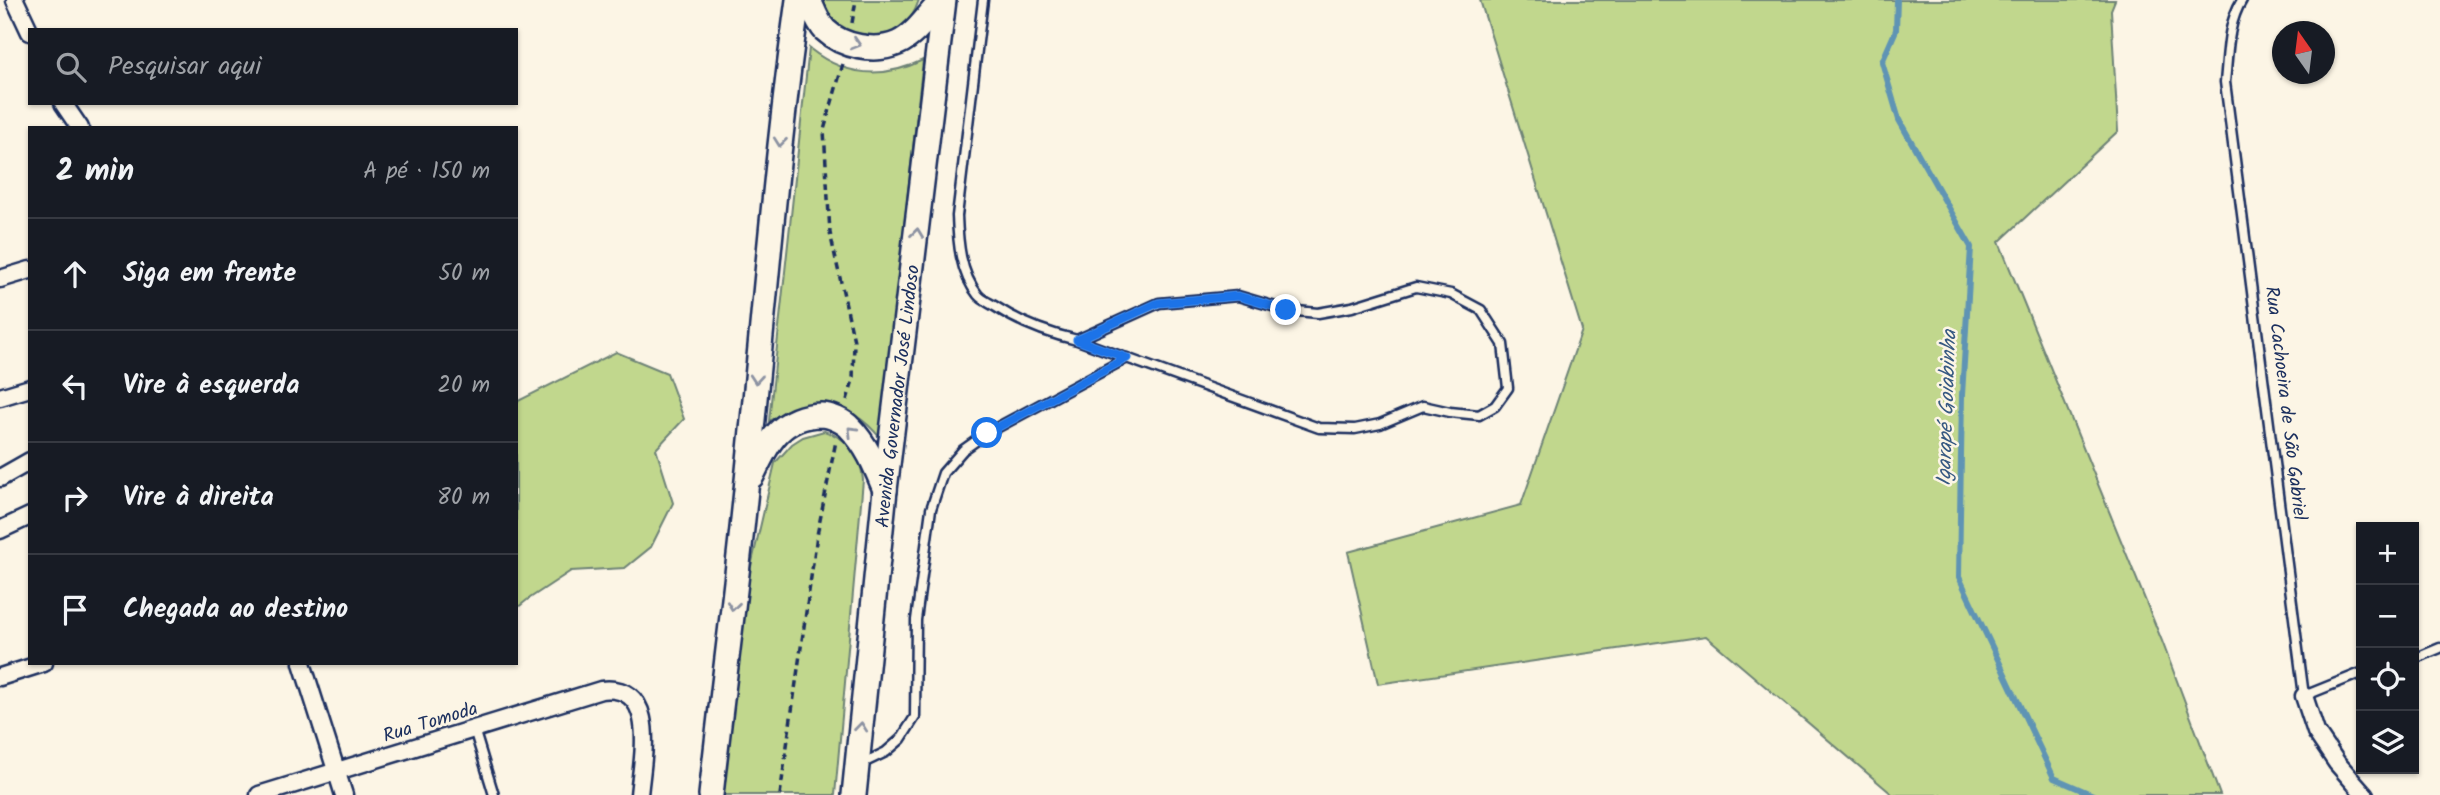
<!DOCTYPE html>
<html lang="pt">
<meta charset="utf-8">
<style>
:root{--surface:#171b24;--page:#242831;--text:#f1f3f6;--muted:#9ea1a6;--line:#363941}
body{margin:0;font-family:Kalam,sans-serif;background:var(--page);color:var(--text)}
.controls{position:absolute;right:21px;bottom:21px;display:grid;overflow:hidden;border-radius:0px;box-shadow:0 2px 5px #0004}
.controls button{width:63px;height:63px;display:grid;place-items:center;padding:0;border:0;border-bottom:2px solid var(--line);background:var(--surface);color:var(--text);font:35px sans-serif}
.compass{position:absolute;left:2272px;top:21px;width:63px;height:63px;border-radius:50%;background:var(--surface);box-shadow:0 2px 5px #0004;rotate:346deg}
.stop{position:absolute;width:21px;height:21px;margin:-16px;border:5px solid #1a73e8;border-radius:50%;background:#fff}
.stop.end{background:#1a73e8;border-color:#fff;box-shadow:0 2px 7px #0008}
.list{margin:0;padding:0;list-style:none}
h2{display:flex;justify-content:space-between;align-items:center;height:91px;margin:0;padding:0 28px;font-size:30px}
h2 small{font-size:23px;font-weight:400;color:var(--muted)}
.list li{display:grid;grid-template-columns:46px 1fr auto;gap:21px;align-items:center;box-sizing:border-box;height:112px;padding:0 28px;border-top:2px solid var(--line)}
.list b{display:block;font-size:26px;white-space:nowrap}
.list em{font-size:23px;font-style:normal;color:var(--muted)}
.icon{flex:none;width:38px;height:38px;fill:none;stroke:currentColor;stroke-width:2;stroke-linecap:round;stroke-linejoin:round}
.map{position:relative;flex:none;width:2440px;height:795px;overflow:hidden}
.search{position:absolute;background:var(--surface);box-shadow:0 2px 5px #0004;left:28px;top:28px;width:490px;height:77px;display:flex;align-items:center;gap:18px;box-sizing:border-box;padding:0 24px;border-radius:0px;color:var(--muted);font-size:26px}
.panel{position:absolute;background:var(--surface);box-shadow:0 2px 5px #0004;left:28px;top:126px;width:490px;height:539px;border-radius:0px}
.map>svg:first-child{display:block}
</style>
<div class="map">
<svg width="2440" height="795" viewBox="0 0 2440 795">
<rect width="100%" height="100%" fill="#fcf5e5"/>
<filter id="ink" filterUnits="userSpaceOnUse"><feTurbulence type="fractalNoise" baseFrequency=".0143" numOctaves="2"/><feDisplacementMap in="SourceGraphic" scale="14" xChannelSelector="R" yChannelSelector="G"/><feConvolveMatrix kernelMatrix="1 2 1 2 8 2 1 2 1" color-interpolation-filters="sRGB"/></filter>
<g filter="url(#ink)">
<g fill="#c1d78d" stroke="#6e8376" stroke-width="2">
<path d="M820 0H919C910 27 893 40 864 36 850 34 840 31 830 20 825 15 823 6 820 0Z"/>
<path d="M1480 0H2115L2111 10 2118 131 1999 242 2162 641 2220 795H1893L1706 636 1378 684 1348 552 1521 505 1582 330Z"/>
<path d="M809 48C844 76 882 80 923 60L880 438C850 400 810 395 769 421Z"/>
<path d="M616 352 667 373 684 419 656 449 673 503 651 547 625 568 571 571 527 600 516 609V402Z"/>
<path d="M824 431C848 438 861 455 863 480L835 795H723L746 588 775 463 792 444 803 437Z"/>
</g>
<g fill="none" stroke-linecap="round" stroke-linejoin="round">
<path stroke="#5f94b4" stroke-width="6" d="M1897 0 1896 30 1882 62 1899 120 1971 247 1962 395 1959 577 2054 778 2093 795"/>
<defs>
<g id="service">
<path d="M983 0 957 216C958 242 960 273 978 295 982 300 990 303 996 307 1022 324 1047 333 1077 340L1319 428 1355 429 1380 424 1423 406 1450 412 1479 415 1495 406 1508 388 1503 344 1481 310 1451 294 1416 287 1352 307 1318 313 1286 310 1238 296 1159 303 1077 340"/>
<path d="M2242 0C2227 24 2228 55 2225 82L2304 696 2361 673"/>
<path d="M2414 659 2440 648"/>
<path d="M474 729 494 795"/>
<path d="M859 765 886 752 901 739 915 717 916 620 931 509 943 473 963 450 987 433 1127 358"/>
</g>
<g id="minor">
<path d="M15 0 30 32"/>
<path d="M63 103 80 128"/>
<path d="M0 279 30 270"/>
<path d="M0 397 30 388"/>
<path d="M0 478 30 461"/>
<path d="M0 530 30 516"/>
<path d="M302 663 344 795"/>
<path d="M0 677 44 663"/>
<path d="M2304 696 2316 732 2337 763 2365 795"/>
<path d="M259 795 601 690C660 683 642 759 639 795"/>
</g>
<g id="secondary">
<path d="M809 0C813 9 818 23 825 30 843 47 875 53 898 43 916 35 929 14 942 0"/>
<path d="M752 476C768 443 780 416 821 415 830 415 844 421 850 428 867 445 876 468 885 490"/>
<path d="M711 795C722 693 736 592 746 490 763 326 775 163 798 0"/>
<path id="s1" d="M854 795 885 490 944 0"/>
</g>
</defs>
<use href="#service" stroke="#1b2f5e" stroke-width="13"/>
<use href="#minor" stroke="#1b2f5e" stroke-width="21"/>
<use href="#secondary" stroke="#1b2f5e" stroke-width="28"/>
<g stroke="#1b2f5e" stroke-width="3.5" stroke-dasharray="7 5" stroke-linecap="butt">
<path d="M852 23 856 0"/>
<path d="M843 64 824 130 830 233 854 341 853 380 847 400"/>
<path d="M780 795 817 535 836 441"/>
</g>
<use href="#service" stroke="#fcf5e5" stroke-width="8"/>
<use href="#minor" stroke="#fcf5e5" stroke-width="16"/>
<use href="#secondary" stroke="#fcf5e5" stroke-width="23"/>
</g>
<defs><path id="oneway-chevron" d="M-2-3.5L2.5 0L-2 3.5" fill="none" stroke-width="1.6" stroke-linecap="round" stroke-linejoin="round" transform="scale(1.75)"/></defs>
<g stroke="#8c92a2">
<use href="#oneway-chevron" transform="translate(856 44) rotate(17)"/>
<use href="#oneway-chevron" transform="translate(780 142) rotate(96)"/>
<use href="#oneway-chevron" transform="translate(917 233) rotate(-83)"/>
<use href="#oneway-chevron" transform="translate(756 379) rotate(95)"/>
<use href="#oneway-chevron" transform="translate(852 431) rotate(-135)"/>
<use href="#oneway-chevron" transform="translate(733 606) rotate(97)"/>
<use href="#oneway-chevron" transform="translate(861 727) rotate(-84)"/>
</g>
</g>
<g fill="none" stroke-linecap="round" stroke-linejoin="round" filter="url(#ink)">
<path stroke="#1a73e8" stroke-width="9" d="M987 433 1127 358 1077 340 1158 303 1238 296 1286 310"/>
</g>
<g text-anchor="middle" stroke-width="5" stroke-linejoin="round" paint-order="stroke">
<g font-size="19" fill="#1b2f5e" stroke="#fcf5e5">
<text dy="7" stroke="none"><textPath href="#s1" startOffset="401">Avenida Governador José Lindoso</textPath></text>
<text transform="translate(2287 403) rotate(83)" y="7">Rua Cachoeira de São Gabriel</text>
<text transform="translate(430 721) rotate(-17)" y="7">Rua Tomoda</text>
</g>
<g font-size="21" font-style="italic" fill="#375982" stroke="#fcf5e5">
<text transform="translate(1946 408) rotate(-88)" y="7">Igarapé Goiabinha</text>
</g>
</g>
</svg>
<div class="controls">
<button>+</button>
<button>−</button>
<button><svg class="icon" aria-label="locate" viewBox="0 0 24 24"><circle cx="12" cy="12" r="6"/><path d="M12 2v4M12 18v4M2 12h4M18 12h4"/></svg></button>
<button><svg class="icon" aria-label="layers" viewBox="0 0 24 24"><path d="M12 4l9 5-9 5-9-5zM3 14l9 5 9-5"/></svg></button>
</div>
<svg class="compass" viewBox="-18 -18 36 36"><path d="M0-13l5 13h-10z" fill="#e53935"/><path d="M0 13l5-13h-10z" fill="#9ea1a6"/></svg>
<div class="stop" style="left:987px;top:433px"></div>
<div class="stop end" style="left:1286px;top:310px"></div>
<div class="search"><svg class="icon" aria-label="search" viewBox="0 0 24 24"><circle cx="10" cy="10" r="6"/><path d="M15 15l6 6"/></svg>Pesquisar aqui</div>
<section class="panel">
<h2>2 min<small>A pé · 150 m</small></h2>
<ul class="list">
<li><svg class="icon" aria-label="ahead" viewBox="0 0 24 24"><path d="M12 20V5M6 11l6-6 6 6"/></svg><div><b>Siga em frente</b></div><em>50 m</em></li>
<li><svg class="icon" aria-label="left" viewBox="0 0 24 24"><path d="M17 20v-9H6M10 6l-5 5 5 5"/></svg><div><b>Vire à esquerda</b></div><em>20 m</em></li>
<li><svg class="icon" aria-label="right" viewBox="0 0 24 24"><path d="M7 20v-9h11M14 6l5 5-5 5"/></svg><div><b>Vire à direita</b></div><em>80 m</em></li>
<li><svg class="icon" aria-label="arrive" viewBox="0 0 24 24"><path d="M6 21V4h12l-3 4 3 4H6"/></svg><div><b>Chegada ao destino</b></div></li>
</ul>
</section>
</div>
